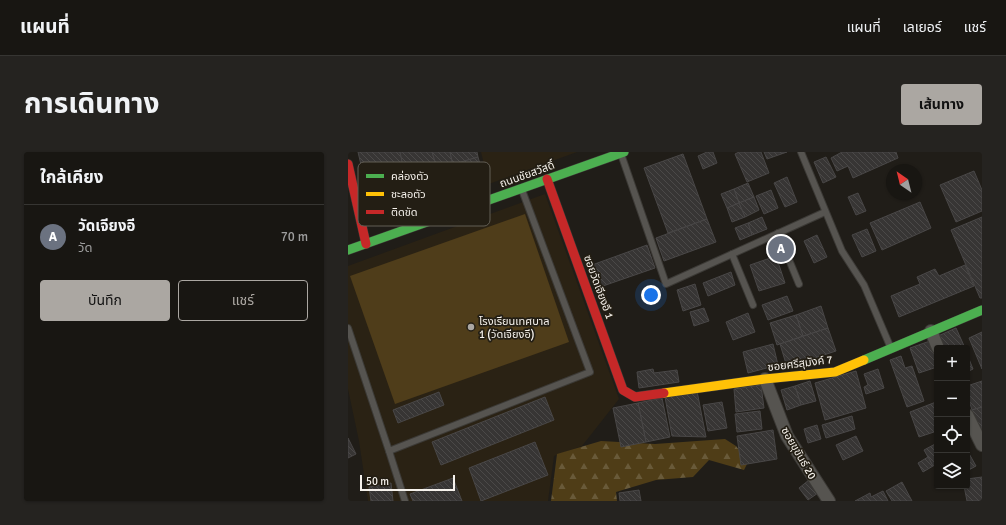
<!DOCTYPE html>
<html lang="th">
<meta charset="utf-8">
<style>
:root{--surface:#181612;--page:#252320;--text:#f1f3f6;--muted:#9f9f9f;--line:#363532;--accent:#aba7a2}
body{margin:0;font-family:Signika,"Noto Sans Thai",sans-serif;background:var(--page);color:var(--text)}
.controls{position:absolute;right:12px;bottom:12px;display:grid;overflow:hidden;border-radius:4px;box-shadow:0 1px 3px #0004}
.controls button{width:36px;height:36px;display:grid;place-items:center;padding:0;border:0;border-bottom:1px solid var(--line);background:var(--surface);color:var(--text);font:20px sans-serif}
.compass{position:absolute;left:538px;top:12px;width:36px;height:36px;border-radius:50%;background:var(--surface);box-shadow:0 1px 3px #0004;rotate:325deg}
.scale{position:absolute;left:12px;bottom:10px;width:95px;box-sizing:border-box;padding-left:4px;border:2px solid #f6f2ec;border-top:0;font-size:11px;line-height:14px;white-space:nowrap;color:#f6f2ec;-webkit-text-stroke:3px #231e14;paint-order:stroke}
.you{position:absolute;left:303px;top:143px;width:14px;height:14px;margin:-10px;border:3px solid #fff;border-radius:50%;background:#1a73e8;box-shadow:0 0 0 6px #1a73e833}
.badge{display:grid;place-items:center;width:26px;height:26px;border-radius:50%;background:var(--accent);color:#fff;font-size:13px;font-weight:700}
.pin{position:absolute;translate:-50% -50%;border:2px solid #fff;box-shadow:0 1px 4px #0006}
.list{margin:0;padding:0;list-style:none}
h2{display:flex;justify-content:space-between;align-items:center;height:52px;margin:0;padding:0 16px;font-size:17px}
h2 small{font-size:13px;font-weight:400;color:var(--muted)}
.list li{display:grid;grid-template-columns:26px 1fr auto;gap:12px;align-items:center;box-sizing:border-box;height:64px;padding:0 16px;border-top:1px solid var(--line)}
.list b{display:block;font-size:15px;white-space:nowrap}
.list p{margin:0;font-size:13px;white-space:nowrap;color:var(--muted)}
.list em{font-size:13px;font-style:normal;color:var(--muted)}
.actions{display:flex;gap:8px;padding:12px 16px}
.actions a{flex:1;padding:9px 0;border:1px solid var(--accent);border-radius:4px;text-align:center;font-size:14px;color:var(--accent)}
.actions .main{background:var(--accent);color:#111}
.icon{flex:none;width:22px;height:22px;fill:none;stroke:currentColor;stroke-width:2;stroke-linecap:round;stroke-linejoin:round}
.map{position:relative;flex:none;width:634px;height:349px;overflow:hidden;border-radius:4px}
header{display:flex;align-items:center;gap:24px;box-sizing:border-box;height:56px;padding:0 20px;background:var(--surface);border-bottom:1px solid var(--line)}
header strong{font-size:19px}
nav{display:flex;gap:22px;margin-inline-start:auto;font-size:14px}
.intro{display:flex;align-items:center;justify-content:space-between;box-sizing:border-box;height:96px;padding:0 24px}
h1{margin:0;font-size:28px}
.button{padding:10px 18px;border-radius:4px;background:var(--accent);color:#111;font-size:14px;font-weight:700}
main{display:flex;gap:24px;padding:0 24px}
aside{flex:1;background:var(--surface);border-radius:4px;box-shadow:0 1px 3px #0004}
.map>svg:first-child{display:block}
</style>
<header>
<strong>แผนที่</strong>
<nav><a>แผนที่</a><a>เลเยอร์</a><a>แชร์</a></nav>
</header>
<div class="intro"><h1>การเดินทาง</h1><a class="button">เส้นทาง</a></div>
<main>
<aside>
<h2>ใกล้เคียง<small></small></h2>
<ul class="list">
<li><span class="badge" style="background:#6b7280">A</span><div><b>วัดเจียงอี</b><p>วัด</p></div><em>70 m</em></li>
</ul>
<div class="actions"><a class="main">บันทึก</a><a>แชร์</a></div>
</aside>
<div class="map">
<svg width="634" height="349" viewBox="0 0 634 349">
<defs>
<pattern id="forest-firs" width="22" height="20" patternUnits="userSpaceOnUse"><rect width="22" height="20" fill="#4f3d17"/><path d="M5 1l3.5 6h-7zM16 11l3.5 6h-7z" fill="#695a39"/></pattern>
<pattern id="building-back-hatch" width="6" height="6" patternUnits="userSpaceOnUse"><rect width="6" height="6" fill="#373534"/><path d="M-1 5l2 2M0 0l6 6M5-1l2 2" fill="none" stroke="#4b4948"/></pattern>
</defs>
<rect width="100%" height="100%" fill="#201d18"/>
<g fill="#2a2214">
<path d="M133 0H229L141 32Z"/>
<path d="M197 42 271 247 234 294 206 304 200 349H20L11 289 0 237V114Z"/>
</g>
<path fill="#4f3d1a" d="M177 62 221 190 47 252 2 124Z"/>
<path fill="url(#forest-firs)" d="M377 287 388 294 400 310 396 318 361 308 345 325 308 328 268 340 269 349H203L209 302 253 289 307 292Z"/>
<g fill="url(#building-back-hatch)" stroke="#494747">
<path d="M10 0H52L64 55 26 68Z"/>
<path d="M52 0H84L98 44 64 55Z"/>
<path d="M84 0H102L105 13 99 14 108 40 98 44Z"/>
<path d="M102 0H129L130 5 105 13Z"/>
<path d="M359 0H365L369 11 355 17 350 4Z"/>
<path d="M391 0H413L421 21 399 30 387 2Z"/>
<path d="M416 0H439L419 7Z"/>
<path d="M494 0H548L550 6 505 26 500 14 489 19 483 6Z"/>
<path d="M335 2 359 67 320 81 296 16Z"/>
<path d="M130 5 137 30 108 40 99 14Z"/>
<path d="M478 5 488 25 475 31 466 10Z"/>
<path d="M626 19 634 38V59L608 70 592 33Z"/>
<path d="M439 25 449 50 437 55 426 31Z"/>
<path d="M400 31 406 45 391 51 386 37Z"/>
<path d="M386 37 391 51 379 56 373 42Z"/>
<path d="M423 38 430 56 416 62 408 44Z"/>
<path d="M510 41 518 59 508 63 500 45Z"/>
<path d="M406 45 411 58 397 65 391 51Z"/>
<path d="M572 50 583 76 534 98 522 71Z"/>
<path d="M391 51 397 65 384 70 379 56Z"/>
<path d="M414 65 419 77 404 83 400 71Z"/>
<path d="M634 65V146H632L603 78Z"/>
<path d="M359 67 368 90 316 109 308 86Z"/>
<path d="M400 71 404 83 392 88 387 76Z"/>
<path d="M519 77 528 99 514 105 504 83Z"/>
<path d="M469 83 479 105 466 111 456 89Z"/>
<path d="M299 93 307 116 252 135 244 113Z"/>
<path d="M428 104 437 131 411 139 402 113Z"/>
<path d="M617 113 626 134 551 165 543 144 572 132 569 125 587 117 591 124Z"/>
<path d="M383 120 387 133 360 144 355 131Z"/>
<path d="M347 132 353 153 335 159 329 138Z"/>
<path d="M439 144 445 159 420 168 414 153Z"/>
<path d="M473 154 480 176 455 184 448 163Z"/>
<path d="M356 156 361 169 346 174 342 160Z"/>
<path d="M400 161 407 180 385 188 378 170Z"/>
<path d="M448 163 455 184 429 193 422 171Z"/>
<path d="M480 176 488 199 439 215 432 192Z"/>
<path d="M608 176 617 196H595L590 184Z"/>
<path d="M634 180V217L621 186Z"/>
<path d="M582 189 589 209V215L571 221 562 196Z"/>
<path d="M425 192 430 213 400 221 395 200Z"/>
<path d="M619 202 625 217 619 220Z"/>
<path d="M553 204 557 216 564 214 576 249 559 255 542 208Z"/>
<path d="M305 217 306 221 329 218 331 230 291 236 289 220Z"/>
<path d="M530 217 536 236 518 242 516 235 520 233 516 222Z"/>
<path d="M508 219 518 256 477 268 467 231Z"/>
<path d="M462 229 468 249 453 253 447 234Z"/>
<path d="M634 229V255L624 258 619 242V234Z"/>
<path d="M413 233 416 256 388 260 386 237Z"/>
<path d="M447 234 453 253 439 258 433 238Z"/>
<path d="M349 239 358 285 324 284 317 245Z"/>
<path d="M91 240 96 253 50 271 45 258Z"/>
<path d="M197 245 206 268 93 313 84 290Z"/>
<path d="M314 246 322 285 298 290 290 251Z"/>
<path d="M374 250 379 276 360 279 355 253Z"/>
<path d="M588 250 589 279 571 285 562 260Z"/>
<path d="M290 251 298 290 273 295 265 256Z"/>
<path d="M634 255V278L631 279 624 258Z"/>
<path d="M412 259 414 277 389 280 387 262Z"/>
<path d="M504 264 507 277 478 286 474 273Z"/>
<path d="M469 273 473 287 460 291 456 277Z"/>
<path d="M425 278 429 307 393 313 389 284Z"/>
<path d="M508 284 515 299 495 308 488 293Z"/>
<path d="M0 286 8 302 0 306Z"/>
<path d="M187 290 200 323 133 349 121 316Z"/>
<path d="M589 291V312L585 314 576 298Z"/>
<path d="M619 298 628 314 619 319Z"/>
<path d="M580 305 585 314 575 320 570 311Z"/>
<path d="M634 325V349H619L616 334H619V327Z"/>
<path d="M105 326 114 349H65L62 342Z"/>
<path d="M461 328 470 341 460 348 451 336Z"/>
<path d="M554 330 564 349H544L538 339Z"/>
<path d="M43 331 45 349H23L21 335Z"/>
<path d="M291 338 293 349H272L271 341Z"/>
<path d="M535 339 540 349H507L522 341 523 345Z"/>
</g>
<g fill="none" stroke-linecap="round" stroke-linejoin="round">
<defs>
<g id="lane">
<path d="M453 0 494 99 516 133 542 194"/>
<path d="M273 2 318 132 477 60"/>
<path d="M430 81 451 132"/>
<path d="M384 102 405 153"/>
<path d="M0 176 41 299 242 220 174 38"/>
<path d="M41 299 57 349"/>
</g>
<g id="street">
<path d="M583 179 590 196"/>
<path d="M417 227 439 284 481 349"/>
<path d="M619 263 634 293"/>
</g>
<g id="fast">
<path d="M0 98 276 0"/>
<path d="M516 208 634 158"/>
</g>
<path id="slow" d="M316 241 417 227 487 220 516 208"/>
<g id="jam">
<path d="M0 12 18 92"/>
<path d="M199 27 275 238 287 245 316 241"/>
</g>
</defs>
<use href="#lane" stroke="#3c3a36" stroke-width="8"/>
<use href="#street" stroke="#3c3a36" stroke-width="14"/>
<use href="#fast" stroke="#3c3a36" stroke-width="10"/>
<use href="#slow" stroke="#3c3a36" stroke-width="10"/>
<use href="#jam" stroke="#3c3a36" stroke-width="10"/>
<use href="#lane" stroke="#565450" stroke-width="6"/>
<use href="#street" stroke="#565450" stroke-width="12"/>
<use href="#fast" stroke="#4caf50" stroke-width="9"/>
<use href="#slow" stroke="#ffc107" stroke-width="9"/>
<use href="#jam" stroke="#c62828" stroke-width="9"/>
</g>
<circle fill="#aba7a2" stroke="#231e14" stroke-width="1.5" cx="123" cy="175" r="4"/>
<g text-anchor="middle" stroke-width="3.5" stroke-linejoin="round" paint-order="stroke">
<g font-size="11" fill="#f6f2ec" stroke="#231e14">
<text transform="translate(179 22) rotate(-20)" y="4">ถนนชัยสวัสดิ์</text>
<text transform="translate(251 135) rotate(70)" y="4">ซอยวัดเจียงอี 1</text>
<text transform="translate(452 211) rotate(-7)" y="4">ซอยศรีสุมังค์ 7</text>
<text transform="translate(451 301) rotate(60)" y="4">ซอยขุขันธ์ 20</text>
</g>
<g font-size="11" fill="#f6f2ec" stroke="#231e14" text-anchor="start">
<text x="131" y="173">โรงเรียนเทศบาล<tspan x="131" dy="13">1 (วัดเจียงอี)</tspan></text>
</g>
</g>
<rect x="10" y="10" width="132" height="64" rx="6" fill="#231e14" stroke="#625e55" stroke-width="1"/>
<rect x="18" y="22" width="18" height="4" fill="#4caf50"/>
<rect x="18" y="40" width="18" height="4" fill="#ffc107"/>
<rect x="18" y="58" width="18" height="4" fill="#c62828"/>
<g font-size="11" fill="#f6f2ec">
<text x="43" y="28">คล่องตัว</text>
<text x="43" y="46">ชะลอตัว</text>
<text x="43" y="64">ติดขัด</text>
</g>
</svg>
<div class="controls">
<button>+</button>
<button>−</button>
<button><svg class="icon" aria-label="locate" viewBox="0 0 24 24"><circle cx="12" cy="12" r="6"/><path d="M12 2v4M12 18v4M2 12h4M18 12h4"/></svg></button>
<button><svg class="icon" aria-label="layers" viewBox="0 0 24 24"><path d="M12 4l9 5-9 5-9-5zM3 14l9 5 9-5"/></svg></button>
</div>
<svg class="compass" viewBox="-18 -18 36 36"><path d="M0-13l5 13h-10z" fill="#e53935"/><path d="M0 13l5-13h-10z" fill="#9f9f9f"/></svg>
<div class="scale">50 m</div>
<div class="you"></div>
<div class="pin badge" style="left:433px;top:97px;background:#6b7280">A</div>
</div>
</main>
